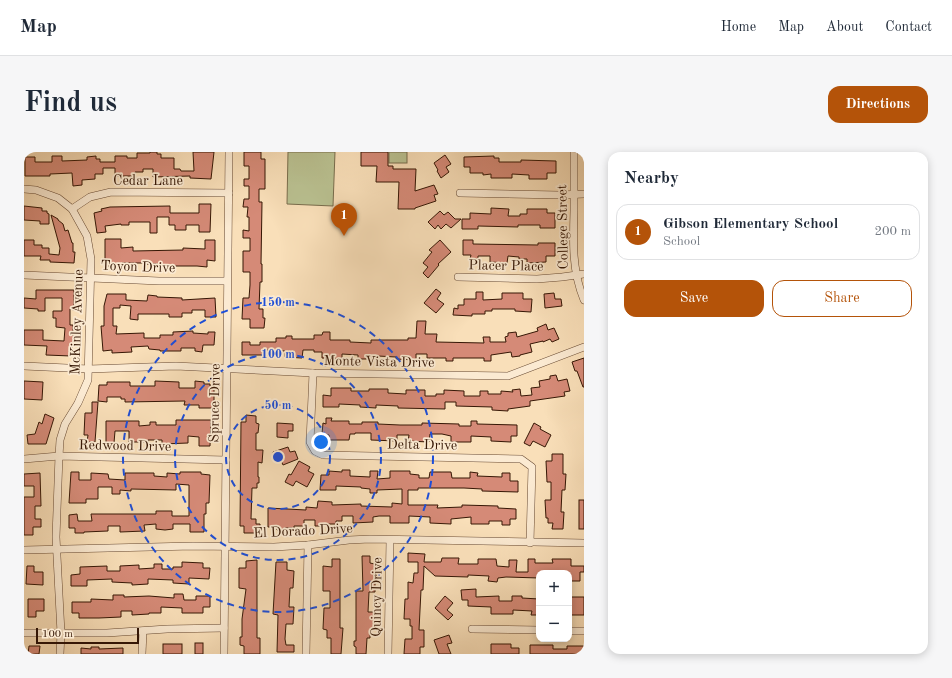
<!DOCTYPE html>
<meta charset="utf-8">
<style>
:root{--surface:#fff;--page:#f6f6f7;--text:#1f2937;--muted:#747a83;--line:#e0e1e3;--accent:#b45309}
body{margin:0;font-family:"Old Standard TT",serif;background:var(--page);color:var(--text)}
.controls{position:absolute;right:12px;bottom:12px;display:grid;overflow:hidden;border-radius:8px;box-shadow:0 2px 10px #0003}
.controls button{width:36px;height:36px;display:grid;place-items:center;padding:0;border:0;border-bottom:1px solid var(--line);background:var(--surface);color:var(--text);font:20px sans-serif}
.scale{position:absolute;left:12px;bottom:10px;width:103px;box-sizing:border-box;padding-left:4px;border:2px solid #361705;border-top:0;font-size:11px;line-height:14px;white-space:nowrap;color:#361705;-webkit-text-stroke:3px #fbead2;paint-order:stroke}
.you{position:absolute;left:297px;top:290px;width:14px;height:14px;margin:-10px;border:3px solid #fff;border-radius:50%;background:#1a73e8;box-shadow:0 0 0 6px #1a73e833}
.badge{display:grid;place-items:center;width:26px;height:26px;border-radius:50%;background:var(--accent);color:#fff;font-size:13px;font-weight:700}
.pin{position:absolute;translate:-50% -33px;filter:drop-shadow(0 1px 2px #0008)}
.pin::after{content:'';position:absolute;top:21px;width:14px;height:12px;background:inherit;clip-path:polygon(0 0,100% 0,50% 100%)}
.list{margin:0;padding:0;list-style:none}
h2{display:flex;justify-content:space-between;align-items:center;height:52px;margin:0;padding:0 16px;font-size:17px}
h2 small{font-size:13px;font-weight:400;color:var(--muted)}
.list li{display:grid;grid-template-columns:26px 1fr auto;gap:12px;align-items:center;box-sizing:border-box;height:56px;margin:0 8px 8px;padding:0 8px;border:1px solid var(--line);border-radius:12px}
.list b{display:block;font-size:15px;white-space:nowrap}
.list p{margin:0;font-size:13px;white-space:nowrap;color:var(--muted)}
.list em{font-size:13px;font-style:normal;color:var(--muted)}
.actions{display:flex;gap:8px;padding:12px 16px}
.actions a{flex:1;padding:9px 0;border:1px solid var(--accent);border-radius:12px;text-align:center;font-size:14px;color:var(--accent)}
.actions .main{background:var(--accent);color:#fff}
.map{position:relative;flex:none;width:560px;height:502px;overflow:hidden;border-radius:12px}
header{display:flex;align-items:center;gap:24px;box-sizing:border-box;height:56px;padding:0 20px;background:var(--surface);border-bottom:1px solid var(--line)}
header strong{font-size:19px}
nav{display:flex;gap:22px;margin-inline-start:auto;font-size:14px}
.intro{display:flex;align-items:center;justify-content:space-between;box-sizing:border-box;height:96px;padding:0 24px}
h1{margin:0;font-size:28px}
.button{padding:10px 18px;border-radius:12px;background:var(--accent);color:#fff;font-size:14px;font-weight:700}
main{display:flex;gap:24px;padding:0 24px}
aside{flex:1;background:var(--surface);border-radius:12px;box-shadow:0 2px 10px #0003}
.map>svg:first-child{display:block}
</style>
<header>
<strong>Map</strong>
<nav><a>Home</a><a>Map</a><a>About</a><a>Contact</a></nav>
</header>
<div class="intro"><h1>Find us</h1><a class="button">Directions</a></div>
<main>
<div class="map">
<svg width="560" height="502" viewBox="0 0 560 502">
<rect width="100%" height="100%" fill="#f9dfb9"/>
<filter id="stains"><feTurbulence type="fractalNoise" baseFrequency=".005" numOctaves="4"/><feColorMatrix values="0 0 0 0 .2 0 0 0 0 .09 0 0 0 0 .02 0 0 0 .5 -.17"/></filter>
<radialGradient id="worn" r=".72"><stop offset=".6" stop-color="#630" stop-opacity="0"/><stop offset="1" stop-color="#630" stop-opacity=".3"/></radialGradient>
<g fill="#bac292" stroke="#786c4c">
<path d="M264 0H311L309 54 263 52Z"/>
<rect x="365" y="0" width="18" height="11"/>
</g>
<g fill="#d58a77" stroke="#361705">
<path d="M126 0H133V2H137V6H150V17H156L157 19H170L169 0H190L187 27 166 26V24L129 25V17H119V20H111V24H91V16H79V22H71V27L58 28V33L49 34 48 21 26 22V24H1V5H11V10H28V4H38V9L63 8V5L72 4V7H76V10H91V4H103V6H113V1H126Z"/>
<path d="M220 0H237V7H241V37H235V50H238L237 112H238V130H236L235 157H239V166H241L240 176H226V167H218L219 146H225L226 133V120H219V99H226V86H219V78L225 79V65H223L224 55H219L220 47H225V34H220V27H225V14H220Z"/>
<path d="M337 0H364V14H369V17H392L391 39 410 33 414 42 410 43 412 49 391 56V57H374L375 30H352L353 14H337Z"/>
<path d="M421 3 427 12 422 15 425 20 417 26 413 19 414 18 410 11Z"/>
<path d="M470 4V6H475V10H497V8L532 9V21H523V27H505V23L488 22V26H467V22L459 23V21H446V15H440V5Z"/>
<path d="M175 52H187L186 80H175V73H162V78H151V73H145V65H133V81H126V70H105V73H97V72L81 74 82 80 73 81 70 61 78 59 77 57 86 55 146 54V61H175Z"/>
<path d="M0 54 18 56V59H23V61L25 62V72H16V69L0 68Z"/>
<path d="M467 56 485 57 484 64H496V62H503V57H523V61H531V76H516V73H494V75L454 74V77H438V67H446V61L467 62Z"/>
<path d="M416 59 420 63 424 60 431 67H437L427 76 422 72 417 77 414 73 411 77 404 70Z"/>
<path d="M27 63 34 67V68L39 72 41 79 44 78 48 91H49V100H51L50 111 26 110V108H16L17 104H0V88H10V93H18V96H25V102L35 103 36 96Z"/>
<path d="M81 87H97V96L109 95V99L159 98V96L181 97V88H191V109L183 108V115L173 114H137V112H121V111H98V114H81Z"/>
<path d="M416 88 427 100 414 112 415 113 404 126 399 121 404 115 399 111 408 100 405 98Z"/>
<path d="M439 88H449V92L514 93V91H531V104H522V110L503 111V107H495V105L484 104 483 111 466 110V104H454V107H446L447 103H439Z"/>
<path d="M412 137 417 141 413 147 420 152 412 161 400 151Z"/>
<path d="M12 138H50V158L46 157V173H49V184H50V193H48L47 204 22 203 23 194 0 193V178H19V188L40 189 41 176 32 175V166H29V159H38V146H21V159H14V157L0 156V146L12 147Z"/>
<path d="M452 140H459V148L478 147V141H499V147H508L507 160 491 159V157H468V159H461V162H448V164L429 163 430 156 434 157V153H440V147H452Z"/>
<path d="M530 141 531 147H537L538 154 521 156 520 142Z"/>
<path d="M83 142H102V148L123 149 124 143 133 144V145L158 146V148L191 146 192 165H181V158H168V161H158V165H145V162H114V168L106 167 107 154 96 153V156H89V174H93L92 182 120 181V186H136V183H149V180L169 179V181L184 182V180H191L190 193H179L178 200 171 199V196H157V199H136V198L125 197 124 194 107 195 108 200 88 201V198L79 199 77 174H80V154Z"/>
<path d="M393 169H402L401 182H413L412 190 460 191 459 185H466V190H482L481 185 484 184V181L492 180 493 185 514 179 513 176 522 172 524 178 530 176 535 187 528 190 526 187 519 190V189L506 192 508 200 496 203V204L488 205 487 200 467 203V209H460V206H429V209H422V206H403V202H392V208L372 207V205L354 204V207H334V203L318 202V207L298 206V200H290V198H279L278 206 261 205V199L243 198V203H218V190H226V193H236V190H252V186H262V184H268V187H290V183H298L299 180H306V188H326V190L347 191V188H384V186H392Z"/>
<path d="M560 206V235H559L553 219H551L548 210Z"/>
<path d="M532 223 534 229 543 227 546 239 540 240 541 244 506 249V254L484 257V259L468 258V255L432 254V250H421V257L374 256V254L352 253V256L336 255V253L315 252V255H299V243L307 244V236H327V239H345V237H364V241L382 242V238H401V244H412V242H420V238L440 239V244H456V239H464V242H477V239L489 240 488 238 496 237 497 244 508 243 507 236 516 235 515 229 526 227V224Z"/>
<path d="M0 229 19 230 18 248 0 247Z"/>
<path d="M131 229 155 230V236H171V229L180 230V232H186V234H190V256H175V253H160L161 249 101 250V247H97V245H83V250L74 249 75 233H83V230H106V234H131Z"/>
<path d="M68 250H74L71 290H63L64 283H60L61 261H68Z"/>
<path d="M21 262 30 266 22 292H4L3 283 11 282 15 270 18 272Z"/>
<path d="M222 263 232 264V271L235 272 234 281H232V298H239L238 311 234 310V325H235V331H233V336H228L227 367H232V372H236V381H220V374H216L217 270H222Z"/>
<path d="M302 266H308L307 269H325V272H338V270H354V272L376 273H398V271L435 272V274H447V269H453V272L493 273V284H487V290L467 289V285L447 284V290H427V284L418 282H406L405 290 384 289 385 283H373V289L347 288V281H331V282H326L325 288H305V283L298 282 299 271 302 272Z"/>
<path d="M152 268H187L186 294H175V285L164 284V291L138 292V288H124V290H105V279H91L90 291H82V269H115V274L126 273V270H132V273H152Z"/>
<path d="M253 271 269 272V279H264V286L253 285Z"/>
<path d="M510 271 517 275 516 277 527 283 521 295 509 289 506 294 500 291Z"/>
<path d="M264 295 266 300 271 299 274 307 259 313 256 306 252 307 249 300Z"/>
<path d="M528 302H539V322H542L541 338H538L537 360H540L539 377H528L529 371H524V366H522L521 348H527V330H523L522 309H528Z"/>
<path d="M275 309 286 315 284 319 290 322 283 335 272 329 269 334 261 330 265 322 267 323Z"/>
<path d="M318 318H326V324L346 325V319H354L353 327 366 326V319H386V322L395 323V326H405L406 320H427L428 326H446V320L454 321 453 324 478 325V321H486V329H494V340L458 339V337L440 336H394V338H384V353H414L413 356 438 355V353L474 354V356L492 357V367H486V373H478V369H465V372H447V365L427 367V372L406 371V365L385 364V371H366V364H355L349 365V370L329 371V364H318V369H312V372H299V374H291V368H280V374H270V376H261V378H253V375H244V356L282 358V355L293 356 294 349 308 350V353L337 352V354L368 355V351L378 352V337L353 338V341H346V337L337 336V335L312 334V338H296L297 323H305V319L318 320Z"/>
<path d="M47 320H55V328H67V321L84 322 85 327 101 328V321H130V324L143 325V321L156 322V320H177V322L186 323 185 351H182V362H180V380H166V372H149V377L141 378 132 377V372L120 373 121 379 96 380V374H84V379L60 380V381H51V376H45V363L53 362 54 369H68L67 362H132V359H148V364H165V333L152 332V338L107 337V339L96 338V342H88V335H74V347H62V351H45Z"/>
<path d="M16 321 17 354H11V367H17V375H9V383H0V345H10V334H0V322Z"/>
<rect x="555" y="348" width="5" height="29"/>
<path d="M384 401 401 402 400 410H417L418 406H435L434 412H454V407H472L473 414 485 415V408H493L492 420H504V407H511V411H529L528 407H547V414H560V420H556V429H545V421H515V426L482 425 474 426 473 430 464 429 465 424 444 423V425L411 424 400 414 399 438H397L395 478H400V495H396V502H380L381 487H388V474H386V467H380L381 447H384V430L389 431 390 421H394V410H384Z"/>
<path d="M338 404H346V411L355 413V424H351V440H345L344 460H351V478H346V486H343L342 502H332V495L330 494V489H332V439H339Z"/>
<path d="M308 407H316V476H319L317 502H307V486H303V478L299 477 300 456H306V439H299V414L308 415Z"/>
<path d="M233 408V486H236V502H220V494L216 493V485H218V467L222 437 215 436V416H222V409Z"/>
<path d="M158 410 179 411V416H186L185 427 165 426V432L149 431V428L124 427V432L108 433V431L88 430V427L63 428V434H47V423L56 422V415L83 414V419H96V414L115 413V417L130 416V412H138V417H149V415H158Z"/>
<path d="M252 410H263V418L270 419 269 436H266L265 455H270L269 472H262L261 487 262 493H270V500H253L254 463 249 462Z"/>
<path d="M3 414H10V420H19V433L2 432Z"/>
<path d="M452 437V445L475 444V449H488V444H498V446L515 447V463H507L508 459 489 458V462H467V455L444 454V448H438L437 438Z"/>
<path d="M150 442H159L160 448H172V444H186V455H179V461H158V456L137 455V461H125V462L108 463V459H97V465L75 466H55V461H48V450H67V447L89 448V443H100V445L125 444 150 446Z"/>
<path d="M421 444 429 451 423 458 429 463 424 468 411 456Z"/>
<path d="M545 445H560V463H546Z"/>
<path d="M4 447H20V459H12V465H4Z"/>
<path d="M425 483 428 491 423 492 427 502H415L410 488Z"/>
<rect x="171" y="491" width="8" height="11"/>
<rect x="139" y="492" width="19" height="10"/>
<path d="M467 492H487V496H495V502H467Z"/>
<path d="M506 493H529V497H543V494H560V502H506Z"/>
<path d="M5 494H16L15 502H4Z"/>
<path d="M67 495H75V497L99 496V502H57V496L67 497Z"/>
</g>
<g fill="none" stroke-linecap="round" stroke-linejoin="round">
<defs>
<g id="minor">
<path d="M550 0C550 20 550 39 550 59 549 90 548 119 560 148"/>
<path d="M0 37 12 38 34 46 48 57 63 84 67 107 64 228 54 251 41 272 36 288 35 304 32 385 37 481 36 502"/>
<path d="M436 41 535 43 560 42"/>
<path d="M48 57 66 45 87 40 205 41"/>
<path d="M0 123 135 129H203"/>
<path d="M434 125 513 127 538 125 560 122"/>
<path d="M0 214 65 217 152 214 289 221 484 224 560 195"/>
<path d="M289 221 286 290 291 299 299 303 497 307 508 315 506 391"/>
<path d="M0 307 35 304 202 308"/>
<path d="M0 398 169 394 250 395 284 393 325 388 346 387 560 391"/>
<path d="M448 477 515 478"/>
<path d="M545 479H560"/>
<path d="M0 481H83L143 477 200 476"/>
<path d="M118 502 119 479"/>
<path d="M200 502 205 0"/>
<path d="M282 502 284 393"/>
<path d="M364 502 366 388"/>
</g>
</defs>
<use href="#minor" stroke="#674932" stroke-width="8"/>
<use href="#minor" stroke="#fbead2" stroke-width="7"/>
</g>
<g fill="none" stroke="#1d4ed8" stroke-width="2" stroke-dasharray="7 5">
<circle cx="254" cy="305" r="52"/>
<circle cx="254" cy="305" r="103"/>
<circle cx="254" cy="305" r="155"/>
</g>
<g text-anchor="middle" stroke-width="3.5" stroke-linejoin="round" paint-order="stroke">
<g font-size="14" fill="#361705" stroke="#fbead2">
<text x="124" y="33">Cedar Lane</text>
<text transform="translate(538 75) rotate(-91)" y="5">College Street</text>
<text transform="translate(482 113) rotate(1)" y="5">Placer Place</text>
<text transform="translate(114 114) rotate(2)" y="5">Toyon Drive</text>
<text transform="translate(52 170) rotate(-88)" y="5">McKinley Avenue</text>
<text transform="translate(355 209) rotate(1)" y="5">Monte Vista Drive</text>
<text transform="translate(190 251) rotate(-89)" y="5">Spruce Drive</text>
<text transform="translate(398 292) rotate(1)" y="5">Delta Drive</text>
<text transform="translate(101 293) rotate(1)" y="5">Redwood Drive</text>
<text transform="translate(279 378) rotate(-3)" y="5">El Dorado Drive</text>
<text transform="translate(352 445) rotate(-89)" y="5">Quincy Drive</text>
</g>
</g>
<circle cx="254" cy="305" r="6" fill="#1d4ed8" stroke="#fbead2" stroke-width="2"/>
<g font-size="12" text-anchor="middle" font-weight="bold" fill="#1d4ed8" stroke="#fbead2" stroke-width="3.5" stroke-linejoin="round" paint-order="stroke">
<text x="254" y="154">150 m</text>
<text x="254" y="206">100 m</text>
<text x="254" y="257">50 m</text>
</g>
<rect width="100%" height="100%" filter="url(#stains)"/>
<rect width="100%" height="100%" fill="url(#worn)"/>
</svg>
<div class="controls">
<button>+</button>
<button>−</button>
</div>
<div class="scale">100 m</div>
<div class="you"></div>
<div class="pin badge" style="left:320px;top:84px">1</div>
</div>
<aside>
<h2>Nearby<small></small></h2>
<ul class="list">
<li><span class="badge">1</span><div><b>Gibson Elementary School</b><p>School</p></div><em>200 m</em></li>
</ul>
<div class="actions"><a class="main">Save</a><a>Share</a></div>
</aside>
</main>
